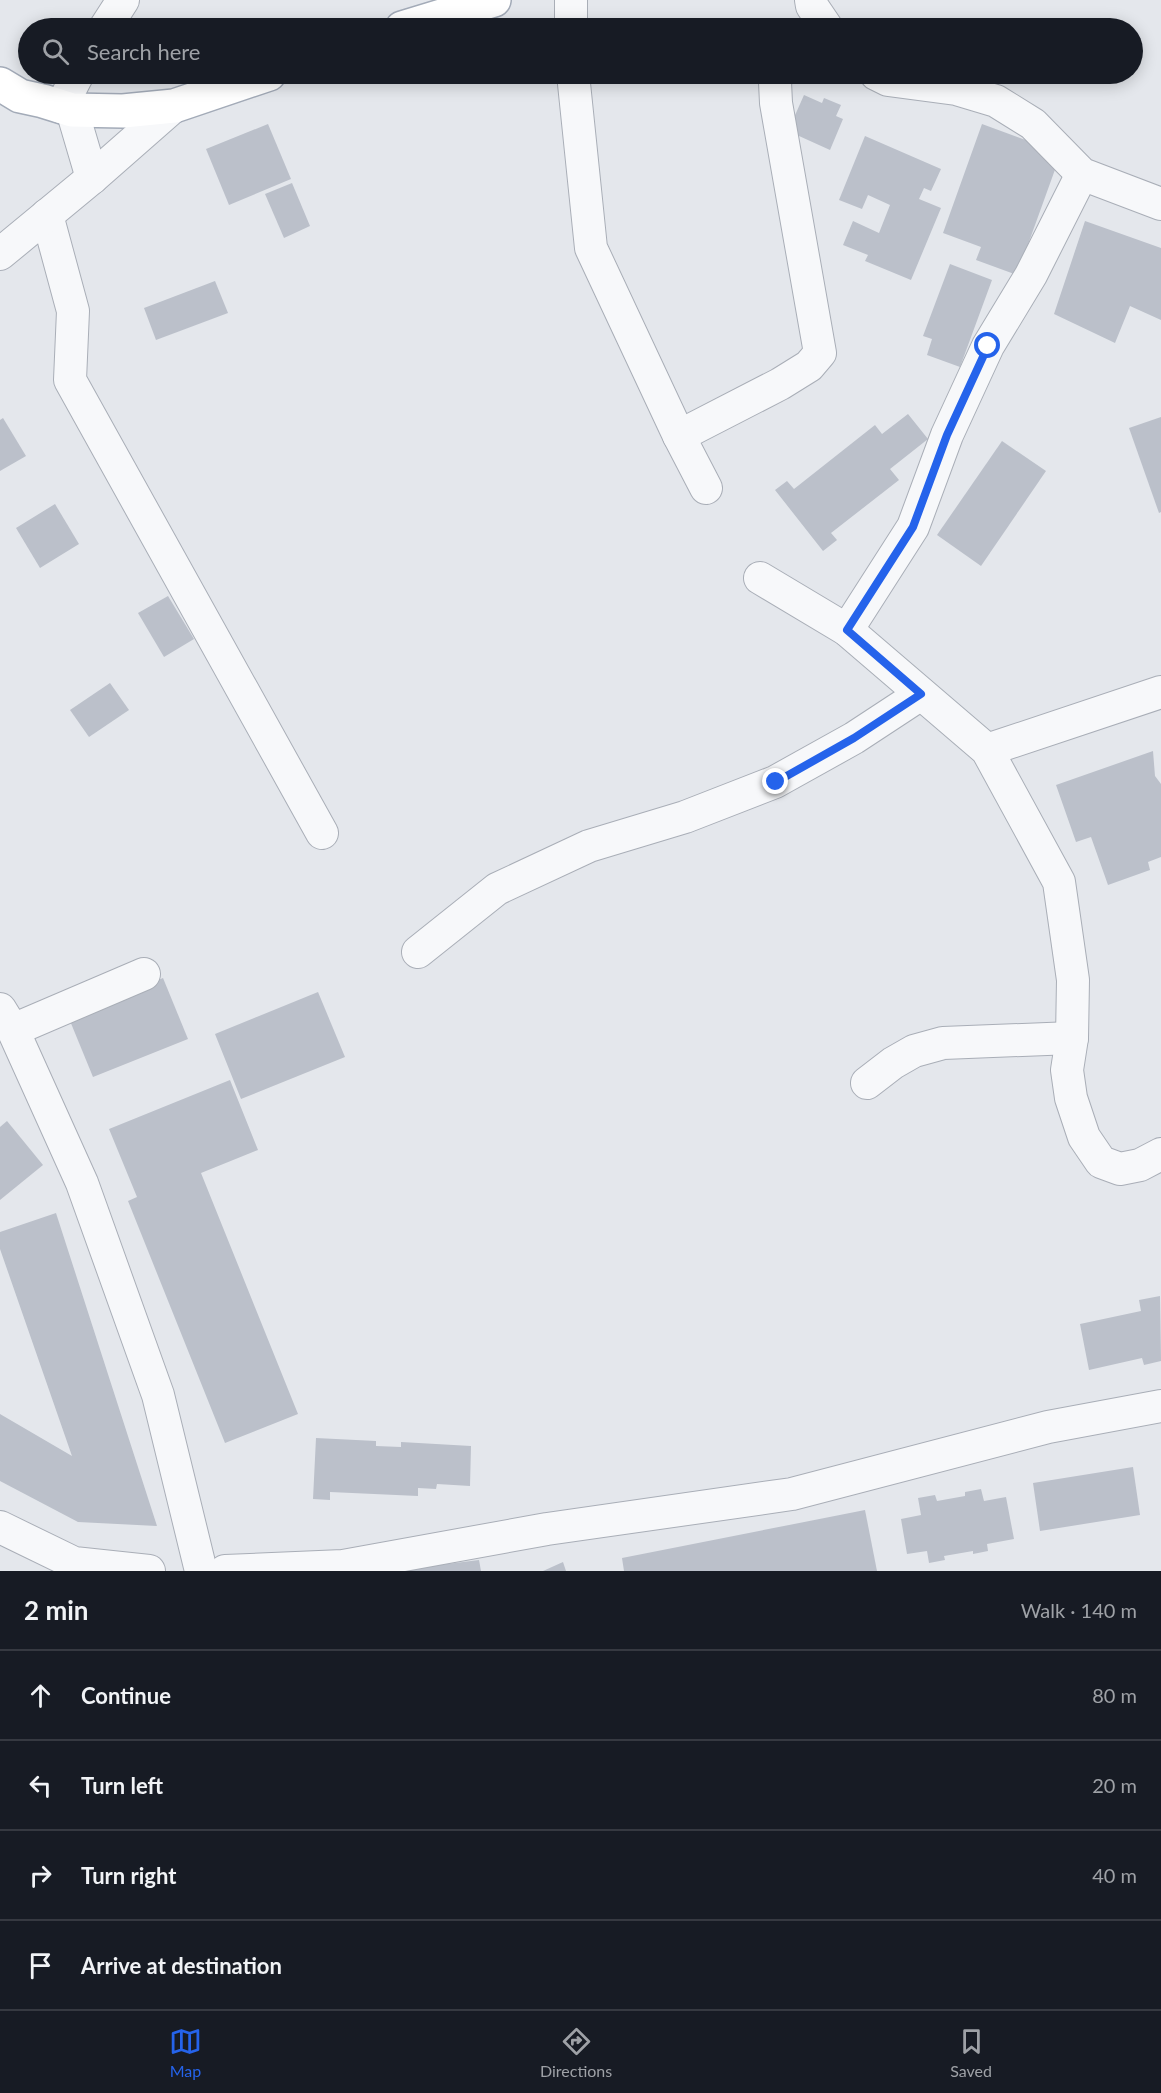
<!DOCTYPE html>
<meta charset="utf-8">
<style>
:root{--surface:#171b24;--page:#242831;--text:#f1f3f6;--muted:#9ea1a6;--line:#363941;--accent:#2563eb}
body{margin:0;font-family:Lato,sans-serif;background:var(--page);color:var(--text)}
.stop{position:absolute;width:18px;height:18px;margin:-14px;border:4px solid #2563eb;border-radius:50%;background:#fff}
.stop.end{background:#2563eb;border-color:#fff;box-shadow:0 2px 6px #0008}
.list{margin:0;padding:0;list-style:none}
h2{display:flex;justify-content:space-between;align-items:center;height:78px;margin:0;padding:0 24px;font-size:26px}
h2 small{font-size:20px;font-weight:400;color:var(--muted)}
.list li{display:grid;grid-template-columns:39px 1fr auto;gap:18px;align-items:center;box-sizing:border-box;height:90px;padding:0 24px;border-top:2px solid var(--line)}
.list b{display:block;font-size:22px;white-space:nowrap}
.list em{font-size:20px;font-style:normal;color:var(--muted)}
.icon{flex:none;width:33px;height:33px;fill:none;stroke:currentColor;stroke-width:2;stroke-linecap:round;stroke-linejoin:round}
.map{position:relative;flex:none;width:1161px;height:1571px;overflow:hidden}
.search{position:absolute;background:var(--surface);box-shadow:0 3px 15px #0003;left:18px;right:18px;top:18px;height:66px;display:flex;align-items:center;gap:15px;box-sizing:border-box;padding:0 21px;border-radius:33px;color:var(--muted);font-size:22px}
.sheet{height:438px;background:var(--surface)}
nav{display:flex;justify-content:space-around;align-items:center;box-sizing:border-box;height:84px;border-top:2px solid var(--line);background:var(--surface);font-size:16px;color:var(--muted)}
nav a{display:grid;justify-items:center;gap:3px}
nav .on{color:var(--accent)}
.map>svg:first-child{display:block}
</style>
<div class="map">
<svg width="1161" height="1571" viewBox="0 0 1161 1571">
<rect width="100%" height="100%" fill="#e4e7ec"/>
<g fill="#bbc0ca">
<path d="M804 95 822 103 824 98 841 105 836 116 843 119 830 150 788 131Z"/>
<path d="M268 124 291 179 229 205 206 149Z"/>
<path d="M982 124 1061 153 1017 275 976 260 981 247 943 233Z"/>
<path d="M865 136 941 169 931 191 924 188 919 199 941 208 911 280 865 261 868 255 843 245 853 221 879 233 890 205 868 195 862 209 839 200Z"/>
<path d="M292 183 310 226 284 238 265 194Z"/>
<path d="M1085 221 1161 248V320L1130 306 1115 343 1054 314Z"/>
<path d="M950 264 992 280 960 367 927 355 932 339 923 336Z"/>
<path d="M215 281 228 313 156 340 144 308Z"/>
<path d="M908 414 928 439 890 469 899 480 831 533 837 540 823 551 775 490 787 481 794 489 875 425 882 434Z"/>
<path d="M1161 417V512L1159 513 1129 428Z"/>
<path d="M3 418 26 456 0 471V420Z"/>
<path d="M1002 441 1046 471 981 566 937 535Z"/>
<path d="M55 504 79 544 40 568 16 528Z"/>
<path d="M168 596 194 639 164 657 138 613Z"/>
<path d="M110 683 129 710 89 737 70 710Z"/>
<path d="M1153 751 1155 776 1161 784V857L1148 862 1150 870 1108 885 1091 837 1076 842 1056 785Z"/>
<path d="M163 978 188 1039 93 1077 68 1016Z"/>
<path d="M318 992 345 1057 241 1099 215 1034Z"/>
<path d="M230 1080 258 1150 201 1173 298 1414 225 1443 128 1201 137 1197 109 1129Z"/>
<path d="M7 1121 43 1165 0 1200V1127Z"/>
<path d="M56 1213 157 1526 78 1522 0 1481V1414L72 1456 0 1249V1232Z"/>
<path d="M1160 1296 1161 1361 1144 1365 1142 1358 1089 1370 1080 1324 1141 1311 1139 1300Z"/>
<path d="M316 1438 376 1441V1446L401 1447V1442L471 1446 470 1486 437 1484 436 1489 418 1488V1496L330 1492V1500L313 1499Z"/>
<path d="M1133 1467 1140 1515 1040 1531 1033 1483Z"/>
<path d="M981 1489 984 1501 1006 1497 1014 1539 987 1544 988 1551 973 1554V1551L944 1556 945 1560 929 1563 927 1551 907 1554 901 1519 921 1515 918 1498 935 1495 937 1501 965 1496V1492Z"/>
<path d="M865 1510 877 1571H624L622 1558Z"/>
<path d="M479 1560 481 1571H399V1570Z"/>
<path d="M563 1562 566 1571H543Z"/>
</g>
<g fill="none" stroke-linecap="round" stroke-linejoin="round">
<defs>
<g id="minor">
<path d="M571 0V28"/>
<path d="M811 0 812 6 827 28"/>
<path d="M105 28 123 0"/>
<path d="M573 74 591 248 679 436 706 488"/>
<path d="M876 74 888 80 956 89 996 101 1033 124 1082 174 1161 204"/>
<path d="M61 107 78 74"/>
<path d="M72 110 92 178"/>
<path d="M47 215 73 311 70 380 322 833"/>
<path d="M0 254 92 178 174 106"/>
<path d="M679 436 780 384 809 366 820 353 776 103 775 82 778 74"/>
<path d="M760 578 847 630 987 750 1059 882 1073 980 1072 1038 1067 1070 1071 1098 1084 1137 1101 1162 1120 1169 1140 1165 1161 1154"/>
<path d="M847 630 913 527 947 435 988 346 1031 275 1082 174"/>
<path d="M987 750 1161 692"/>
<path d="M418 952 497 889 589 846 685 817 775 782 854 738 921 694"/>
<path d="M0 1009 13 1030 82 1183 158 1395 201 1571"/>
<path d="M13 1030 144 974"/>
<path d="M867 1083 893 1063 914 1051 943 1043 1072 1038"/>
<path d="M0 1527 74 1563 149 1571"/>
<path d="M225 1571 343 1566 547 1529 792 1494 1048 1427 1161 1406"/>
</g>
<g id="major">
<path d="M402 28 494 0"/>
<path d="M0 84 20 96 43 101 72 110 123 111 174 106 269 74"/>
</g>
</defs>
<use href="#minor" stroke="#a9aeb7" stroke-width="34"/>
<use href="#major" stroke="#a3abb8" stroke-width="36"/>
<use href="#minor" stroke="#f7f8fa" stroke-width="32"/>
<use href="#major" stroke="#fff" stroke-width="33"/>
</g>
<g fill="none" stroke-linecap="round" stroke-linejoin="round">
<path stroke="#2563eb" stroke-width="8" d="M776 782 854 738 921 694 847 630 913 527 947 435 988 346"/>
</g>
</svg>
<div class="stop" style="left:988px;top:346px"></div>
<div class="stop end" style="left:776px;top:782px"></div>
<div class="search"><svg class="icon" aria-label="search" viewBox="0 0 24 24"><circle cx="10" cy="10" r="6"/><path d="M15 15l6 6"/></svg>Search here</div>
</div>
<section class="sheet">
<h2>2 min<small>Walk · 140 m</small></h2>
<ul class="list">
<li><svg class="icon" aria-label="ahead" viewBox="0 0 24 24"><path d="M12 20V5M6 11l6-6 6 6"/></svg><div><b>Continue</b></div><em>80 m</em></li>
<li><svg class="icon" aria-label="left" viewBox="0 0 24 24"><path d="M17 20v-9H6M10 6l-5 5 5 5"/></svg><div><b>Turn left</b></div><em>20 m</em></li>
<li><svg class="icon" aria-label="right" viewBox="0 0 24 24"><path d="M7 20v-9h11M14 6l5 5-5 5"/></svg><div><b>Turn right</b></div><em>40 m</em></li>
<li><svg class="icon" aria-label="arrive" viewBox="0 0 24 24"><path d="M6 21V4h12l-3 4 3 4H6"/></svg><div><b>Arrive at destination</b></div></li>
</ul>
</section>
<nav>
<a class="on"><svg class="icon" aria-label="map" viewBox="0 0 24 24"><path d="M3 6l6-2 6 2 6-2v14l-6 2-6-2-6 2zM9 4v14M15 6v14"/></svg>Map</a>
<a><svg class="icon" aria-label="directions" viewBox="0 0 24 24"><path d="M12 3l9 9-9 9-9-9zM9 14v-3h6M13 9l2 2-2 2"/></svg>Directions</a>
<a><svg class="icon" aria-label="saved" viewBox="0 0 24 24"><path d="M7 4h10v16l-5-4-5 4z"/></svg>Saved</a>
</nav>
